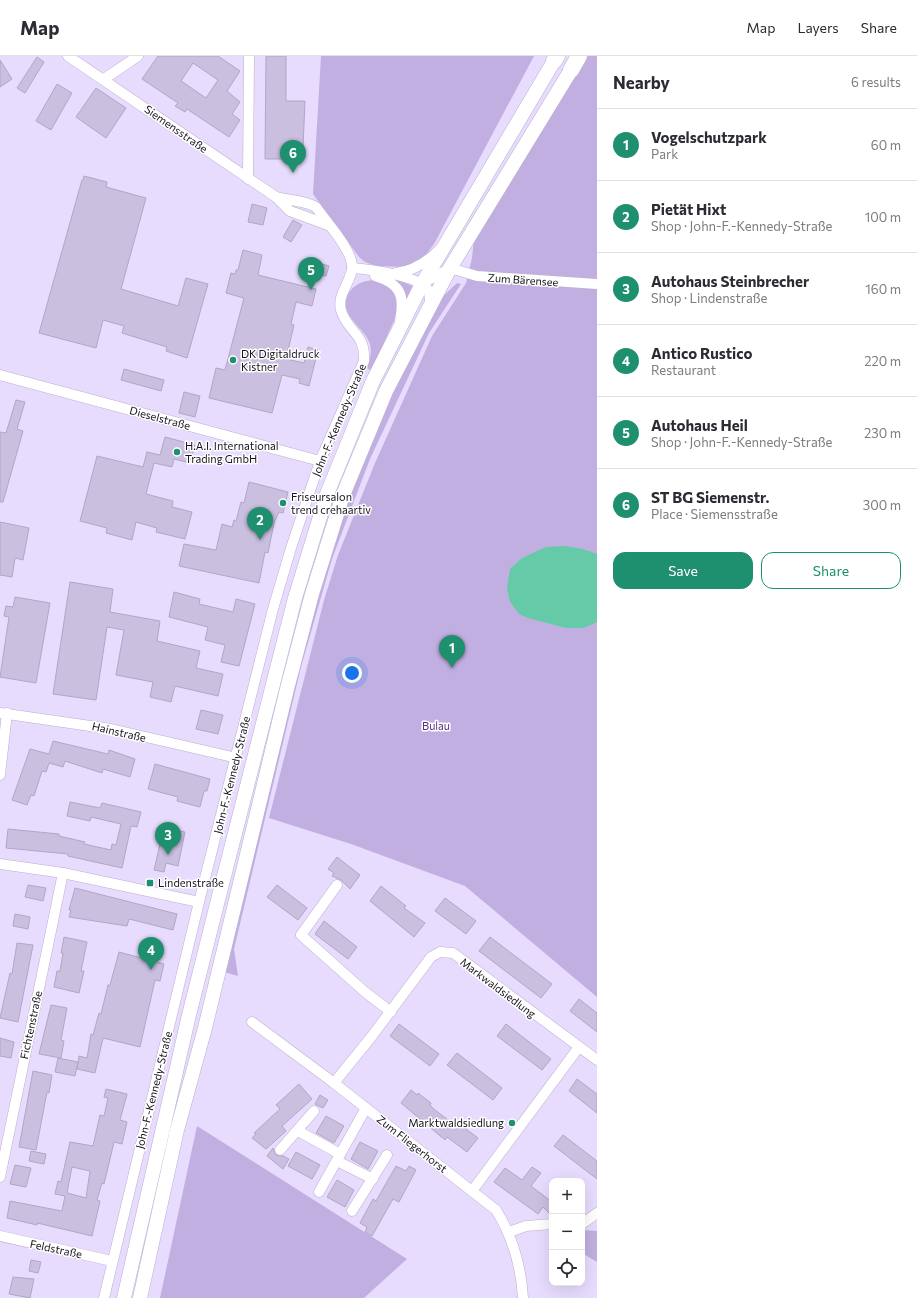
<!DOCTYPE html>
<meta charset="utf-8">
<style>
:root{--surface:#fff;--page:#f7f7f7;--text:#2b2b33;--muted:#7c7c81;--line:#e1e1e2;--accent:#1e8f6f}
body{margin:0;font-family:Commissioner,sans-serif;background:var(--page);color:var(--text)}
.controls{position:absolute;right:12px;bottom:12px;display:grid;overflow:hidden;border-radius:8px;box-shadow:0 4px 16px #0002}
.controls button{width:36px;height:36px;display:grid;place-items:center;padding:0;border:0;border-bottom:1px solid var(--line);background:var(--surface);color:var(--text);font:20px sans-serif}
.you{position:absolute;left:352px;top:617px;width:14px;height:14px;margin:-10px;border:3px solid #fff;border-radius:50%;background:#1a73e8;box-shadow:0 0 0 6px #1a73e833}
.badge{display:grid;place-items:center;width:26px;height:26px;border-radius:50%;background:var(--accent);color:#fff;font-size:13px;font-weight:700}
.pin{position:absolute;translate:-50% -33px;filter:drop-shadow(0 1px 2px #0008)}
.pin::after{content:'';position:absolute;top:21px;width:14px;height:12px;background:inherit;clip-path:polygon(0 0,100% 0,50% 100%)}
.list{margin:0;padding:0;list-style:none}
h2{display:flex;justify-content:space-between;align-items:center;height:52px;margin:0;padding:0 16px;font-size:17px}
h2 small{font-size:13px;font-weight:400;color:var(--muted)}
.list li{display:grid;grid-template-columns:26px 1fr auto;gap:12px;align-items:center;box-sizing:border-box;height:72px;padding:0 16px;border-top:1px solid var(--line)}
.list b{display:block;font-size:15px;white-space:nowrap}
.list p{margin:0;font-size:13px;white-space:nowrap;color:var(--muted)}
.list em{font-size:13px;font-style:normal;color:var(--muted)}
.actions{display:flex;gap:8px;padding:12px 16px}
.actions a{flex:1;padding:9px 0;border:1px solid var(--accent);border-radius:12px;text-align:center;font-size:14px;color:var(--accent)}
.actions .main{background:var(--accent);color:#fff}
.icon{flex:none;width:22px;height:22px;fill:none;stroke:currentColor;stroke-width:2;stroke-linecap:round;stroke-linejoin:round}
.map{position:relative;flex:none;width:597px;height:1242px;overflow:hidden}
header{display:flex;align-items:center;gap:24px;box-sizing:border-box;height:56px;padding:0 20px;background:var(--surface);border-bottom:1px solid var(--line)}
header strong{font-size:19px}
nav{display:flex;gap:22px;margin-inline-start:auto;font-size:14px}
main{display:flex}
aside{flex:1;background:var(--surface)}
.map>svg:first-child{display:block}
</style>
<header>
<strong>Map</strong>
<nav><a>Map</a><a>Layers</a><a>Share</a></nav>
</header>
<main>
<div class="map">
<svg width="597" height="1242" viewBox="0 0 597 1242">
<rect width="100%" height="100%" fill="#e7dcfd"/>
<g fill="#c1afe1">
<path d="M321 0H534L434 188 425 200 406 211 376 210 365 206 359 201 313 138Z"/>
<path d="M588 0H597V941L465 830 351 788 269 762 324 544 338 499 375 407 432 280 466 227 472 202 474 183Z"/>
<path d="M389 219 414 231 408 247 404 235Z"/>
<path d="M373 224 383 227 392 234 396 243 398 256 371 315 367 312C370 304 372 297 370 288 364 269 333 257 351 234 357 227 364 225 373 224Z"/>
<path d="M457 227 461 228 429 277 370 403 332 503 301 611 234 893 238 920 224 916 292 636 334 482 391 336 439 244Z"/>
<path d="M197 1070 407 1203 364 1242H160Z"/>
<path d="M584 1174 597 1175V1206L582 1197V1175Z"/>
</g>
<path fill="#65caa8" d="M565 490 583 493 597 498V566L584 572H566L528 562 519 558 510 546 507 533 510 513 522 502 546 491Z"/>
<g fill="#cbbfe0" stroke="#b1a6c5" fill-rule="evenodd">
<path d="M158 0H218L240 15 227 35 240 46 232 58 240 64 229 81 187 53 185 56 175 50 178 47 142 23ZM193 7 218 24 206 42 181 25Z"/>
<path d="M266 0H286V45H305L303 92H285V103H265Z"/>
<path d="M37 1 44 6 25 37 17 32Z"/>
<path d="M0 4 12 23 0 31Z"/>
<path d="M57 28 72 37 51 74 36 65Z"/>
<path d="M96 32 126 52 106 82 76 61Z"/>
<path d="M84 120 107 126 106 131 146 142 121 233 178 250 186 222 208 228 187 302 166 295 167 291 122 277 124 270 103 264 96 292 39 277 82 124H83Z"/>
<path d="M252 148 267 152 263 169 248 166Z"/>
<path d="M293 164 302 169 291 186 283 181Z"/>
<path d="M243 194 262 199 258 219 316 233 312 250 296 246 291 268 294 269 286 303 304 307 308 291 318 294 309 330 299 327 300 323 282 319 272 357 209 342 216 312 225 314 244 242 226 237 231 217 235 218 236 214H238Z"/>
<path d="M315 206 329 210 326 220 312 217Z"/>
<path d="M124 313 164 324 161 335 121 324Z"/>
<path d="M184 336 200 340 195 361 179 357Z"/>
<path d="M16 344 25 346 17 373 23 375 3 446H0V376L6 377Z"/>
<path d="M165 381 195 389 190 407 174 403 172 411 154 407 146 438 173 445 172 451 192 456 185 483 156 476 157 472 136 466 132 484 106 477 107 472 80 465 97 400 143 411 147 396 160 399Z"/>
<path d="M249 426 288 436 283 457 279 456 274 467 268 497 265 496 259 527 179 510 184 488 216 494 222 468 232 471 234 464 236 465 241 446 244 447Z"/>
<path d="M0 466 29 472 23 504 15 502 12 521 0 519Z"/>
<path d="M70 526 113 533 110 556 160 565 157 585 200 595 196 612 223 618 218 640 175 630 171 646 150 641 153 626 116 619 124 574 107 571 96 644 53 638Z"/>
<path d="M174 536 200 543 199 548 233 556 236 543 255 548 239 610 221 606 225 589 205 584 208 571 169 561Z"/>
<path d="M15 541 50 547 36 627 0 621 9 561 4 560 6 550 13 551Z"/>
<path d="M201 654 223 659 218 678 196 673Z"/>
<path d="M53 685 108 698 109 694 135 703 130 721 103 713 102 717 65 705 63 711 49 707 46 716 42 715 34 740 31 739 27 749 12 744 30 693 49 698Z"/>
<path d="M155 708 210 723 207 735H204L200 751 177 745 178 741 148 733Z"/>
<path d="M70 746 100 752 102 747 141 756 137 771 131 770 122 812 68 800V798L6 792 8 773 59 778V780L85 786 84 788 111 794 112 788 116 789 121 768 91 761 90 765 67 760Z"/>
<path d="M164 771 185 776 178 810 166 807 164 816 154 814Z"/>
<path d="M337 801 360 819 350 833 341 824 332 820 334 817 328 813Z"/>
<path d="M28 829 46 832 43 845 25 841Z"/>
<path d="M277 829 307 852 298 864 267 841Z"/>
<path d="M381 830 406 850 404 852 425 867 414 881 370 845Z"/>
<path d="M75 832 177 858 173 874 129 863 127 870 69 861 71 854H69Z"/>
<path d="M445 842 476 865 466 878 435 855Z"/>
<path d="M15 858 30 861 28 873 13 870Z"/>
<path d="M324 865 357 891 348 903 315 878Z"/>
<path d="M64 881 87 886 81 915H84L79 937 54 931 57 915H60L63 897H61Z"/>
<path d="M490 881 552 928 541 942 479 895Z"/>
<path d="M17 887 33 889 18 966 0 962 10 917 12 918Z"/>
<path d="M119 896 164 908 160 925 155 924 140 991 103 982 95 1017 77 1013 79 1000 87 1002 91 978 93 979 99 957 101 958 108 929H110Z"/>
<path d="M579 943 597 957V976L570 955Z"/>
<path d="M51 949 67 952 61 984 64 985 61 1002 39 998Z"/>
<path d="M399 968 439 998 430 1010 390 980Z"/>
<path d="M506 968 551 1003 542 1014 497 980Z"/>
<path d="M0 982 14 986 11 1002 0 1000Z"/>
<path d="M457 997 502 1032 493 1044 447 1009Z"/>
<path d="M58 1002 78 1006 75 1020 55 1016Z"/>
<path d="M33 1015 52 1019 49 1037 47 1036 36 1094 19 1091Z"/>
<path d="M577 1023 597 1038V1057L569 1035Z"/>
<path d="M299 1028 312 1043 282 1070 286 1075 266 1093 252 1082 256 1078 254 1077 280 1053 276 1049Z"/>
<path d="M106 1033 127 1038 120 1064 127 1066 122 1088 114 1086 104 1128 102 1127 97 1144 100 1145 92 1180 37 1167V1169L7 1162 10 1145 62 1155 65 1140 55 1138 58 1125 61 1126 70 1086 93 1090 100 1059 104 1060 108 1042 104 1041ZM72 1111 90 1115 86 1142 67 1137Z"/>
<path d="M411 1034 417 1039 418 1037 431 1047 430 1049 435 1054 456 1070 458 1067 478 1082 467 1096 447 1081 445 1084 401 1047Z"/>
<path d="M320 1039 328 1044 323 1052 315 1048Z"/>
<path d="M326 1060 344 1070 334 1087 316 1077Z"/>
<path d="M563 1079 597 1105V1123L554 1090Z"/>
<path d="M360 1086 378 1095 368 1113 351 1103Z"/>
<path d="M273 1092 276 1099 283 1100 289 1103 283 1113 267 1100Z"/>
<path d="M31 1095 46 1098 44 1108 29 1105Z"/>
<path d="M296 1096 320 1109 312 1123 288 1110Z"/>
<path d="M15 1109 31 1112 26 1131 10 1128Z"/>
<path d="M396 1110 406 1115 409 1110 416 1114 399 1146 393 1143 372 1180 365 1176 367 1171 360 1167 373 1143 376 1145Z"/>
<path d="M532 1111 541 1117 531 1130 552 1146V1160L543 1151 538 1158 494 1126 505 1112 522 1124Z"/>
<path d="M337 1124 354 1134 345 1151 327 1141Z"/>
<path d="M31 1204 41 1206 38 1217 29 1215Z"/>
<path d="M13 1221 34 1223 30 1242 9 1238Z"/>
</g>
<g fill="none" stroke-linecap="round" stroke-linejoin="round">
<defs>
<g id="minor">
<path d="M68 0 276 141 290 155 328 169"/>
<path d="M104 23 138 0"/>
<path d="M248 123 249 0"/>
<path d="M352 212C367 213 421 220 428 234 430 238 430 245 430 250"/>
<path d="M450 212 477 220 597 228"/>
<path d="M396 217C413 215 426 207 439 194"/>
<path d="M375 220C401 228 405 239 400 265"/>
<path d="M422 228 450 212"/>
<path d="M0 319 320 405"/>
<path d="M0 657 111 673 237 702"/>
<path d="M0 719 7 657"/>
<path d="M0 808 63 817 199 846"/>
<path d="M337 829 301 879 365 936 391 956"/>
<path d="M252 966 334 1027 496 1154C513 1181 521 1210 523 1242"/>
<path d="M334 1027 372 980 431 901 440 896 453 897 597 1004"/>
<path d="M298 1075 340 1098"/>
<path d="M280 1094 314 1055"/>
<path d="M337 1105 373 1123"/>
<path d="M0 1121 63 817"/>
<path d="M472 1135 579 991"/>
<path d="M319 1136 366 1052"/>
<path d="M352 1155 387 1099"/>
<path d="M582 1168 597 1157"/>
<path d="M509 1176 526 1170 552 1168"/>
<path d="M0 1180 112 1205"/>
<path d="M104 1242 199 846 273 553 291 492 320 405 364 305C366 277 347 276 341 254 337 239 350 227 352 213 354 195 326 166 316 151 306 145 288 144 276 141"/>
</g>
<g id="secondary">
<path d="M124 1242 189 959 221 832 295 542 327 438 373 325 422 228 554 5"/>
<path d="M140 1242 177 1074 205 972 287 633 312 538 343 439 386 335 450 212 571 14"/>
</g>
<g id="trunk">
<path d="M554 5 557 0"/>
<path d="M571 14 579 0"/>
</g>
</defs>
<use href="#minor" stroke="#baafcf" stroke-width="11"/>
<use href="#secondary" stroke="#baafcf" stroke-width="15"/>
<use href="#trunk" stroke="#baafcf" stroke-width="17"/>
<use href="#minor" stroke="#fff" stroke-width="10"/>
<use href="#secondary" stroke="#fff" stroke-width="14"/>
<use href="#trunk" stroke="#fff" stroke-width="16"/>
</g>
<g fill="#1e8f6f" stroke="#fff" stroke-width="1.5">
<circle cx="233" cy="304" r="4"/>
<circle cx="177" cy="396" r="4"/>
<circle cx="283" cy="447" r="4"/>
<rect x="146" y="823" width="8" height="8" rx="2"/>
<circle cx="512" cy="1067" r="4"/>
</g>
<g text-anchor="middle" stroke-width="3" stroke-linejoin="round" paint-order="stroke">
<g font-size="11" fill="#17131e" stroke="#fff">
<text transform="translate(176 73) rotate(35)" y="4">Siemensstraße</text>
<text transform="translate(523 224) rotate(4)" y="4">Zum Bärensee</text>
<text transform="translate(160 362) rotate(15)" y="4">Dieselstraße</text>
<text transform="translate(339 364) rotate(-67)" y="4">John-F.-Kennedy-Straße</text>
<text transform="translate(119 676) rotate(13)" y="4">Hainstraße</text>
<text transform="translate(232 719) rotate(-76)" y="4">John-F.-Kennedy-Straße</text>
<text transform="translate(498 932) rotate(37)" y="4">Markwaldsiedlung</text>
<text transform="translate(31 969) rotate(-78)" y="4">Fichtenstraße</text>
<text transform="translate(154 1034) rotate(-76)" y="4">John-F.-Kennedy-Straße</text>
<text transform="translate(412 1088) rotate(38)" y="4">Zum Fliegerhorst</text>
<text transform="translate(56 1193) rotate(12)" y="4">Feldstraße</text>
</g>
<g font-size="11" fill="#17131e" stroke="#fff" text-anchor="start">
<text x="241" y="302">DK Digitaldruck<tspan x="241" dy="13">Kistner</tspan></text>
<text x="185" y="394">H.A.I. International<tspan x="185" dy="13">Trading GmbH</tspan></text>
<text x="291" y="445">Friseursalon<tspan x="291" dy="13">trend crehaartiv</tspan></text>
<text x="158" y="831">Lindenstraße</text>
<text x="504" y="1071" text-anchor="end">Marktwaldsiedlung</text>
</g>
<g font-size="11" fill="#583187" stroke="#fff">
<text x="436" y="674">Bulau</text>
</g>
</g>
</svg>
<div class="controls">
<button>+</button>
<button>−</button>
<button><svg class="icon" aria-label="locate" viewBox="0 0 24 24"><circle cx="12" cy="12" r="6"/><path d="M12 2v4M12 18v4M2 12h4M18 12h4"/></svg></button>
</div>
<div class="you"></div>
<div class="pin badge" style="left:452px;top:612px">1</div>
<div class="pin badge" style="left:260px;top:484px">2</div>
<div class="pin badge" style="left:168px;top:799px">3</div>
<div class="pin badge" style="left:151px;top:914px">4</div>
<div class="pin badge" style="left:311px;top:234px">5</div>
<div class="pin badge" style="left:293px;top:117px">6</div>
</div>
<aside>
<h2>Nearby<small>6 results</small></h2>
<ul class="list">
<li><span class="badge">1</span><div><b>Vogelschutzpark</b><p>Park</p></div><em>60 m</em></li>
<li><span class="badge">2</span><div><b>Pietät Hixt</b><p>Shop · John-F.-Kennedy-Straße</p></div><em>100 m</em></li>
<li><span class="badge">3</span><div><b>Autohaus Steinbrecher</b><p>Shop · Lindenstraße</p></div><em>160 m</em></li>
<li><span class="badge">4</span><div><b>Antico Rustico</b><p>Restaurant</p></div><em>220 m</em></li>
<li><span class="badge">5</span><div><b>Autohaus Heil</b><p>Shop · John-F.-Kennedy-Straße</p></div><em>230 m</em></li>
<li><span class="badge">6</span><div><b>ST BG Siemenstr.</b><p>Place · Siemensstraße</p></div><em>300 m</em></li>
</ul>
<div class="actions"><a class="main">Save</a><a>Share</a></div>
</aside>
</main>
